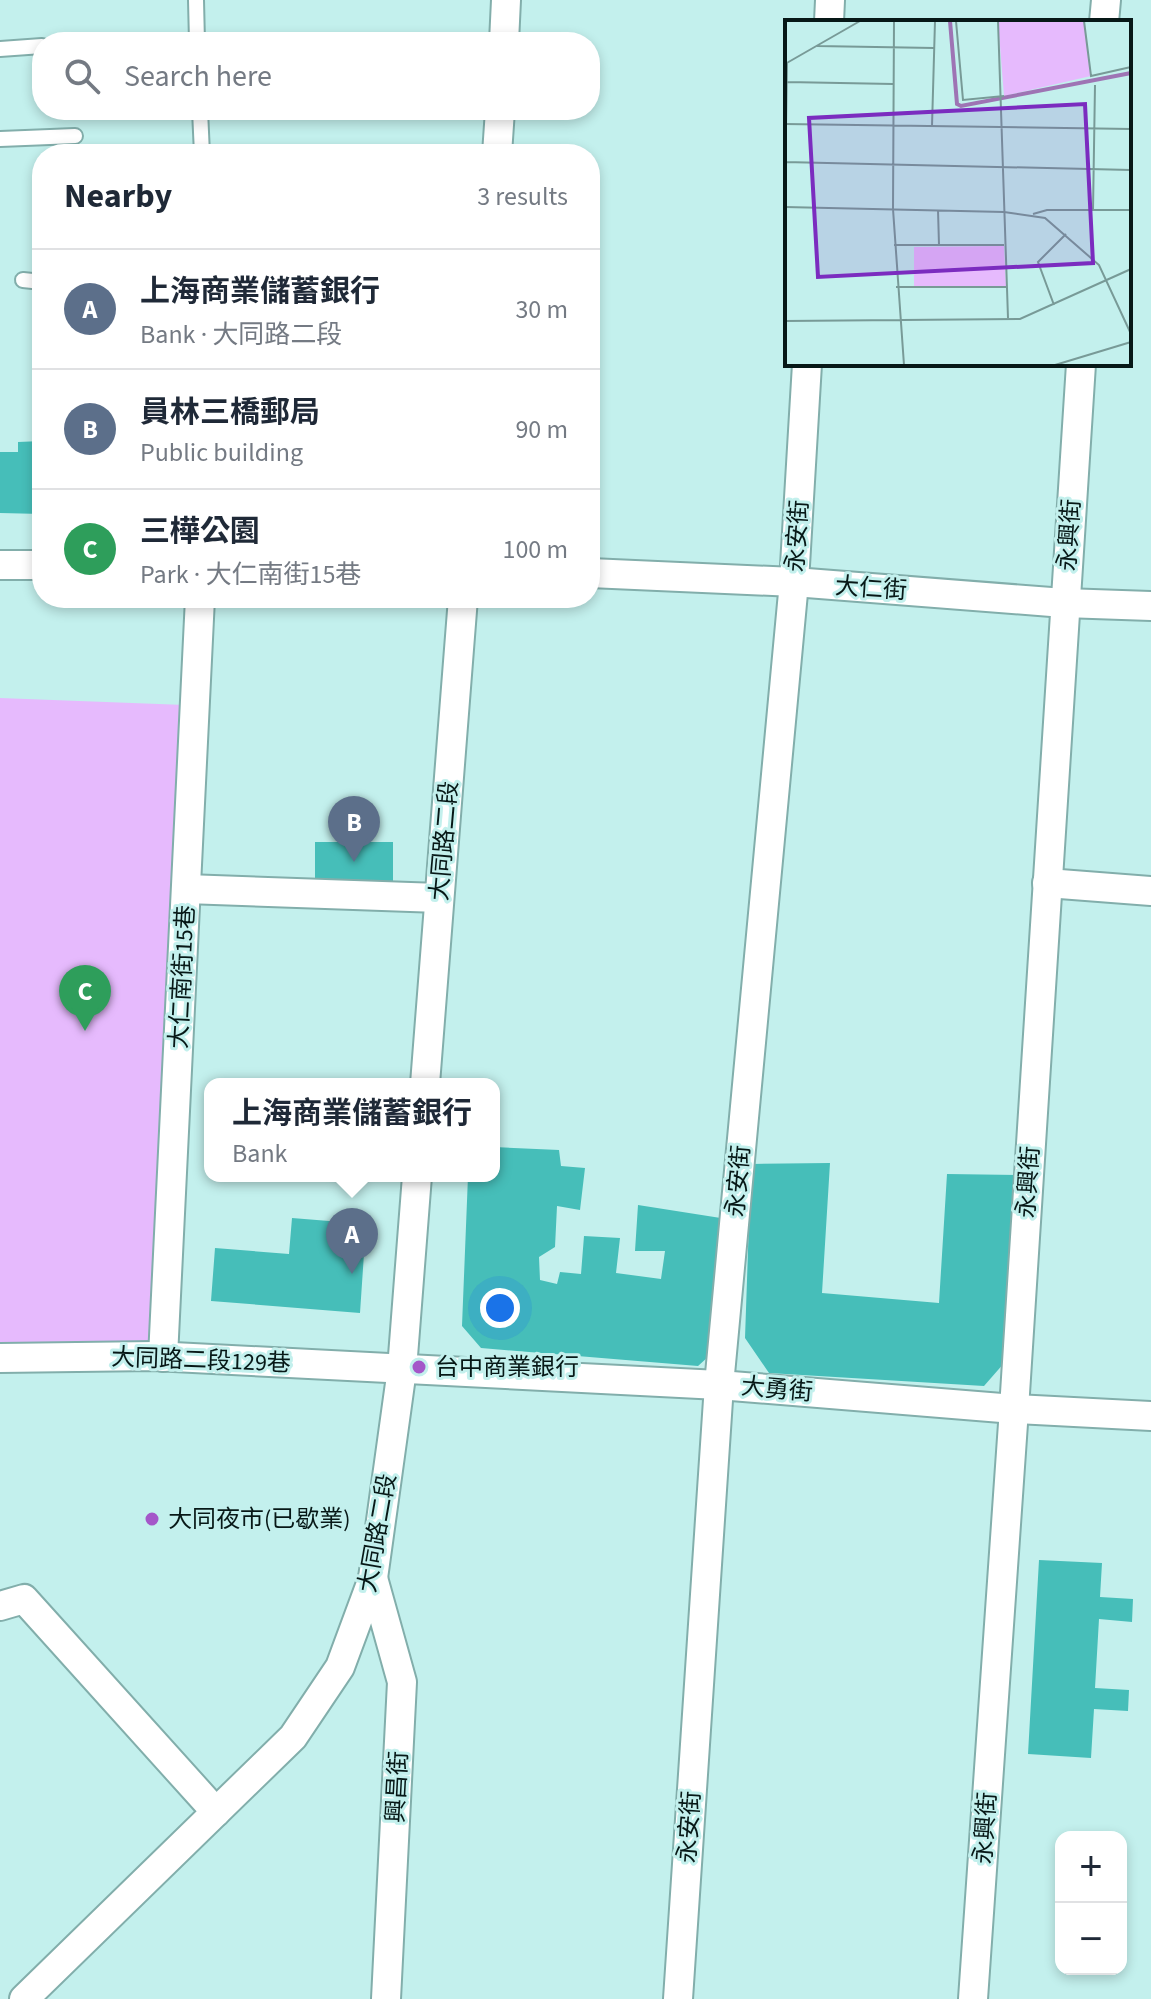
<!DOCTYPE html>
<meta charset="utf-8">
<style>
:root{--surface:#fff;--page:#f6f6f7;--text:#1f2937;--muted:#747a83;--line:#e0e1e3;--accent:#a457c9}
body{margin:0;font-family:"Source Sans 3","Noto Sans TC",sans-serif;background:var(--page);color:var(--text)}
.controls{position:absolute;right:24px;bottom:24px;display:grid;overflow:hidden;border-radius:16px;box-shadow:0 4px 12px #0003}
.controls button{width:72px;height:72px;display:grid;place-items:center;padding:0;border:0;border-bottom:2px solid var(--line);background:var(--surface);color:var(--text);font:40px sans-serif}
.you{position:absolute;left:500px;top:1308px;width:28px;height:28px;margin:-20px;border:6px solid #fff;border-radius:50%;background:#1a73e8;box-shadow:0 0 0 12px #1a73e833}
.badge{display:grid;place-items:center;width:52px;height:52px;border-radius:50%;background:var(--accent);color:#fff;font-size:26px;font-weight:700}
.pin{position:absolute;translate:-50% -66px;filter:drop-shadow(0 2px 4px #0008)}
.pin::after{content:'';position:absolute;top:42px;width:28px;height:24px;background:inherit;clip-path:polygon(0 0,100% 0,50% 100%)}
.popup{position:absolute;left:204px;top:1078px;width:296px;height:104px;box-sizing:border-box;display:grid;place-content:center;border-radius:16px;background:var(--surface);filter:drop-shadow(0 2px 6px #0005);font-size:26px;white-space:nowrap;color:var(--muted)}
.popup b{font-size:30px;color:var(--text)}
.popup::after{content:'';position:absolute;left:50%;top:100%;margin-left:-16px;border:16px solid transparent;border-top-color:var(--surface)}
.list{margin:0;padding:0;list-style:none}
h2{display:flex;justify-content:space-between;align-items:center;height:104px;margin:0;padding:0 32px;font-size:34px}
h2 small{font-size:26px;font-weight:400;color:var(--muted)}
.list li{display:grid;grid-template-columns:52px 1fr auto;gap:24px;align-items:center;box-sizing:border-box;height:120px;padding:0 32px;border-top:2px solid var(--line)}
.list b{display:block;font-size:30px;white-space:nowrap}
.list p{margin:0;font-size:26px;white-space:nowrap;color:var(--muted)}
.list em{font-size:26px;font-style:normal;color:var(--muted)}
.icon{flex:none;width:44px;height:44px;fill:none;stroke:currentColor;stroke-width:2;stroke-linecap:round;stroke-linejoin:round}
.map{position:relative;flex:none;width:1151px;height:1999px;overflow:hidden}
.search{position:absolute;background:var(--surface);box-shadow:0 4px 12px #0003;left:32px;top:32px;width:568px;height:88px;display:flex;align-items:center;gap:20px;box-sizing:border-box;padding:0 28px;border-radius:32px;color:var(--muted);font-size:30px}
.panel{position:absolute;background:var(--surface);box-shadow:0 4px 12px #0003;left:32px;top:144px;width:568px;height:464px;border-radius:32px}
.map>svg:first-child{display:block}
</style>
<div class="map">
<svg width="1151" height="1999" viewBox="0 0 1151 1999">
<rect width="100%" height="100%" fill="#c3f0ed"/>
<path fill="#e6bafd" d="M0 698 185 705 154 1356 0 1358Z"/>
<g fill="#46beb9">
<path d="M42 441V514L0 513V452H18V442Z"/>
<rect x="315" y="842" width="78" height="40"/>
<path d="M494 1147 559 1150 561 1166 585 1168 580 1210 557 1206 555 1247 539 1257 540 1280 557 1284 560 1272 581 1274 584 1236 620 1238 616 1273 661 1279 665 1251H635L638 1205 727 1219 719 1347 698 1366 481 1348 462 1326 468 1176H494Z"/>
<path d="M830 1163 822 1293 939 1303 947 1174 1018 1175 1005 1362 984 1386 769 1373 745 1338 751 1164Z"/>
<path d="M292 1218 366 1224 360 1313 211 1301 215 1248 289 1254Z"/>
<path d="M1039 1560 1102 1563 1100 1597 1133 1599 1132 1622 1099 1619 1095 1688 1129 1690 1128 1711 1094 1709 1091 1758 1028 1754Z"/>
</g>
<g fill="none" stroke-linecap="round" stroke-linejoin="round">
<defs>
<g id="service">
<path d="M196 0 197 42"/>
<path d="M0 49 42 46"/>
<path d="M200 110 202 154"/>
<path d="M0 139 75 136"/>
<path d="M23 280 42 282"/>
</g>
<g id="minor">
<path d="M829 22 830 0"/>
<path d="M1104 22 1106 0"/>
<path d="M504 42 506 0"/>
<path d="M497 154 500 110"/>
<path d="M0 565H42"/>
<path d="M590 573 794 582 1064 603 1151 606"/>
<path d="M1047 883 1151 891"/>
<path d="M186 889 439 898"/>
<path d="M425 1084 463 598"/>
<path d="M163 1357 200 598"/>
<path d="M0 1358 154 1356 719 1385 1014 1409 1151 1416"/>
<path d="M373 1578 402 1682 386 1999"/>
<path d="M0 1606 24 1599 216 1812"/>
<path d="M24 1999 293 1737 340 1667 373 1578 402 1369 417 1176"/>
<path d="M678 1999 719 1385 794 582 807 364"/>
<path d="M973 1999 1014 1409 1081 364"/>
</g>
</defs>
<use href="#service" stroke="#82aeab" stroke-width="18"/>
<use href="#minor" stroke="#82aeab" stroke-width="32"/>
<use href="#service" stroke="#fff" stroke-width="14"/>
<use href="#minor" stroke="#fff" stroke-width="28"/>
</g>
<g fill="#a457c9" stroke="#c3f0ed" stroke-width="3">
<circle cx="419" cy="1367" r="8"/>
<circle cx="152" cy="1519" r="8"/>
</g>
<g text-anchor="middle" stroke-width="6" stroke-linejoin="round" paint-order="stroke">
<g font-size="24" fill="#071817" stroke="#c3f0ed">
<text transform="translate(1069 535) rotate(-86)" y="8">永興街</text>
<text transform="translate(797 536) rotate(-86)" y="8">永安街</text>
<text transform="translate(871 588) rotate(4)" y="8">大仁街</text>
<text transform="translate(444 841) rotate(-85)" y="8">大同路二段</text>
<text transform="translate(182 977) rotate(-87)" y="8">大仁南街15巷</text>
<text transform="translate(738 1181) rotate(-85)" y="8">永安街</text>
<text transform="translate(1028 1182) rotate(-86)" y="8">永興街</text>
<text transform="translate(201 1360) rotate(2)" y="8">大同路二段129巷</text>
<text transform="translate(777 1389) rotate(5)" y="8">大勇街</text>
<text transform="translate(377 1533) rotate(-80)" y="8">大同路二段</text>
<text transform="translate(397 1787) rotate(-87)" y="8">興昌街</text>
<text transform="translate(689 1827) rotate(-86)" y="8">永安街</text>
<text transform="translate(985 1828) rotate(-86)" y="8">永興街</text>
</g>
<g font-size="24" fill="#071817" stroke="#c3f0ed" text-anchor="start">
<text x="435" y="1375">台中商業銀行</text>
<text x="168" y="1527">大同夜市(已歇業)</text>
</g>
</g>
<g transform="translate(785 20)">
<rect width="346" height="346" fill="#c3f0ed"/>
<path d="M213 1H299L306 56 219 76ZM219 226 221 266 129 267V227Z" fill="#e6bafd"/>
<path fill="none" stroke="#9e74b4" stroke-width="4" d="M165 1 172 84 176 86 346 53"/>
<path fill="none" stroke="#789a97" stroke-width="2" d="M109 1 108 189 119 345M171 1 178 80 219 76M213 1 223 298M299 1 306 56 346 47M32 26 149 28M0 44 75 1M2 62 108 64M0 104 346 109M147 106 150 1M0 142 346 150M0 170 2 43M0 187 219 192 260 198 314 245 346 314M153 190 154 225M308 190 310 65M248 194 262 190H346M109 225H219M111 267H221M269 285 253 242 281 214M0 301 235 299 346 249M270 345 346 322"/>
<path fill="#7b2cbf" fill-opacity="0.15" stroke="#7b2cbf" stroke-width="4" d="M300 84 308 243 33 257 24 98Z"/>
<rect width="346" height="346" fill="none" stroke="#071817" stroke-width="4"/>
</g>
</svg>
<div class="controls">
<button>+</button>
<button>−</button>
</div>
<div class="you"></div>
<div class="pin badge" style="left:352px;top:1274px;background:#5c6f8a">A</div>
<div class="popup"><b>上海商業儲蓄銀行</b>Bank</div>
<div class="pin badge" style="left:354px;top:862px;background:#5c6f8a">B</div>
<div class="pin badge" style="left:85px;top:1031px;background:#2e9e5b">C</div>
<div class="search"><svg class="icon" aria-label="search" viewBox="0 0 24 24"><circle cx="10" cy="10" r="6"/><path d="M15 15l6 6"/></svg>Search here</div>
<section class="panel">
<h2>Nearby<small>3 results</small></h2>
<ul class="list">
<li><span class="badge" style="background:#5c6f8a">A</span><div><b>上海商業儲蓄銀行</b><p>Bank · 大同路二段</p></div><em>30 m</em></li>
<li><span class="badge" style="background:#5c6f8a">B</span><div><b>員林三橋郵局</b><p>Public building</p></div><em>90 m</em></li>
<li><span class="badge" style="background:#2e9e5b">C</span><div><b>三樺公園</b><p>Park · 大仁南街15巷</p></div><em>100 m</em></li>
</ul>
</section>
</div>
